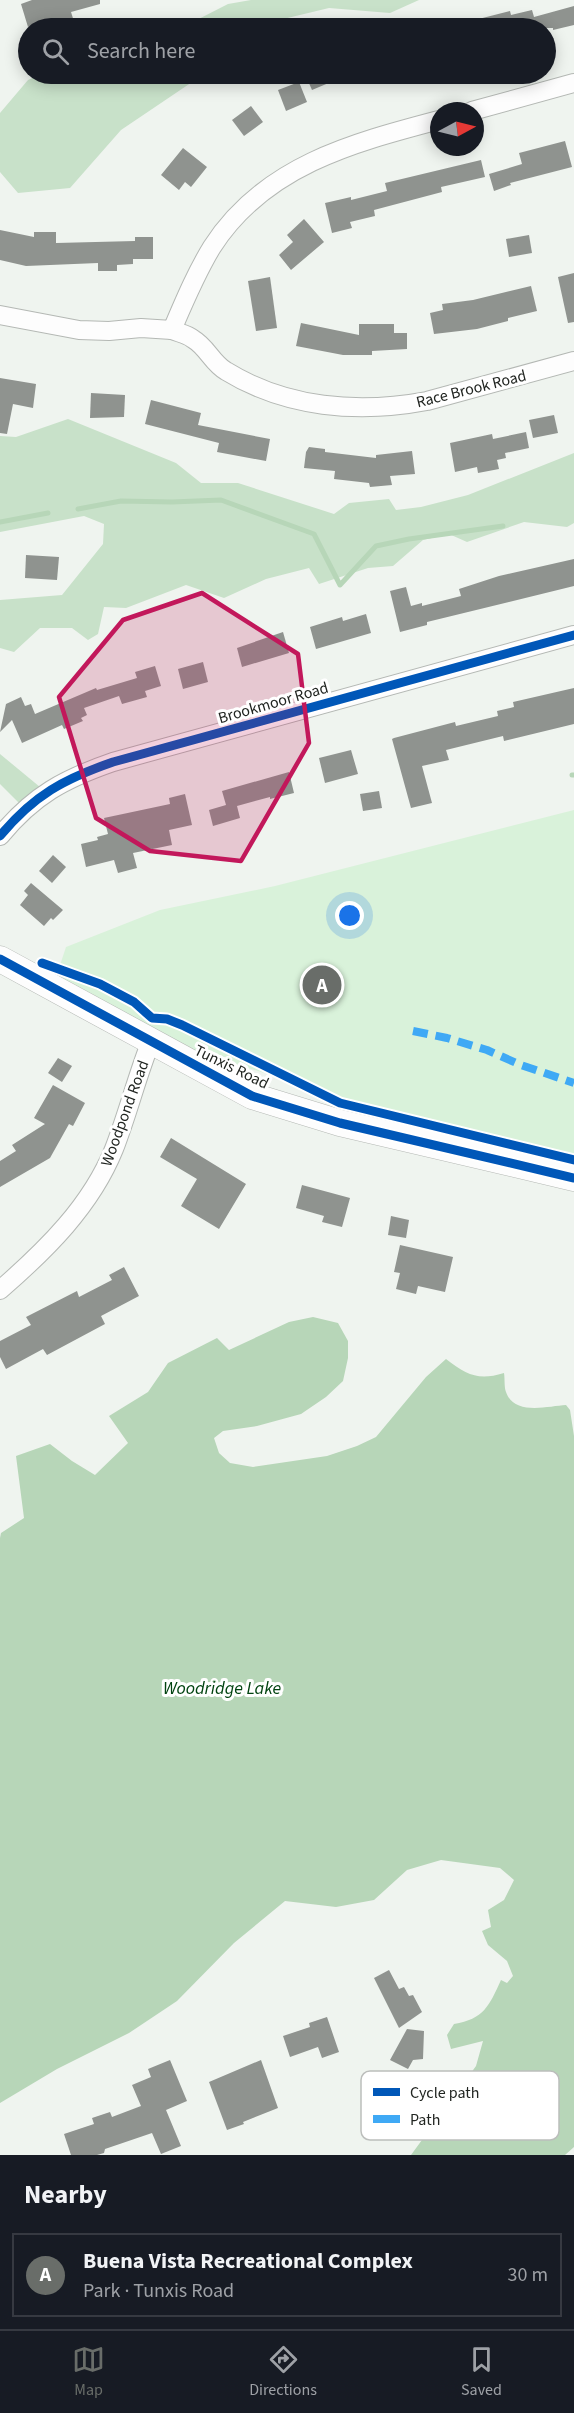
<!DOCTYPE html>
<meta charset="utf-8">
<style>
:root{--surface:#171b24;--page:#20242c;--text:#f1f3f6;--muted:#9ea1a6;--line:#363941;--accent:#696d69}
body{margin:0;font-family:"Source Sans 3",sans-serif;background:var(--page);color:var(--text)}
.compass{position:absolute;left:430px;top:102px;width:54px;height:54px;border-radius:50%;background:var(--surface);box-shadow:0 3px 15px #0003;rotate:83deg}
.you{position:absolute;left:350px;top:916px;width:21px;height:21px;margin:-15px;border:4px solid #fff;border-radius:50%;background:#1a73e8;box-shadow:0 0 0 9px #1a73e833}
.badge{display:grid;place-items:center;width:39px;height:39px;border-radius:50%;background:var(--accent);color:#fff;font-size:20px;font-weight:700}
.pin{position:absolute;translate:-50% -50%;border:3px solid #fff;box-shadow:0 2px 6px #0006}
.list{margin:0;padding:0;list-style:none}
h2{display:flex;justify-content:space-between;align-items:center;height:78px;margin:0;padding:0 24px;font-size:26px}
h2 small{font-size:20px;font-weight:400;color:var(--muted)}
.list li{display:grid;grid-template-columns:39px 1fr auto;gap:18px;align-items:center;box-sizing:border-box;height:84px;margin:0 12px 12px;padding:0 12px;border:2px solid var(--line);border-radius:0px}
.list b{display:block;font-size:22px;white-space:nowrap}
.list p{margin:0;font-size:20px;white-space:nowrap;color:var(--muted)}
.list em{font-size:20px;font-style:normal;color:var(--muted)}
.icon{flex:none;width:33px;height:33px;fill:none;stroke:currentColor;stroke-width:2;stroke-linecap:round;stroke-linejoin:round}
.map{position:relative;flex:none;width:574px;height:2155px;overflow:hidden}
.search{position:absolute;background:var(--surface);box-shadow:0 3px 15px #0003;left:18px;right:18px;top:18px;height:66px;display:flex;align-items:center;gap:15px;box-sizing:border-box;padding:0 21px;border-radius:33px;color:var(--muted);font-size:22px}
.sheet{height:174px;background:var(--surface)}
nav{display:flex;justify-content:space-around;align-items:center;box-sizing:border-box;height:84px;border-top:2px solid var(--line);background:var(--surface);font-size:16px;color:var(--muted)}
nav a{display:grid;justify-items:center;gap:3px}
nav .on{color:var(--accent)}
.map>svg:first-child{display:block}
</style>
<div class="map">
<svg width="574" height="2155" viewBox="0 0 574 2155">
<rect width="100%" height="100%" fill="#eff4ef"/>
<path fill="#d9f2da" d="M574 810V1156L432 1126 223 1060 176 1049 151 1029 83 989 55 980 66 947 160 910 275 886Z"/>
<g fill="#c8e1c9">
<path d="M251 0H419L390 13 329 8 275 21 266 28H181L228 4Z"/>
<path d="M41 74H204L121 130 70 188 18 193 0 172V113L28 80Z"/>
<path d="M68 419 176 463 201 483H238L334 514 349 503 389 499 396 510 421 507 468 495 574 453V523L567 527 524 522 467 542 449 534 423 540 393 566 368 568 319 584 309 568 266 579 224 598 186 585 126 608 104 607 98 634 88 640 72 628H40L14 652 0 648V600L62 595 103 544 104 524 84 516 0 532V436L16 437Z"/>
<path d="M0 754 46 792 25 809 0 784Z"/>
</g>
<path fill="#b7d6b8" d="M313 1317 338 1323 348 1341V1358L343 1381 326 1397 301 1414 257 1426 223 1431 214 1438 219 1453 230 1463 253 1467 327 1456 357 1446 376 1437 426 1377 446 1359C467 1375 478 1381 504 1373 505 1379 504 1387 506 1392 514 1416 548 1406 566 1405L570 1410 574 1436V2147L565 2155H411L476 2066 483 2041 451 2049 447 2035 454 2024C484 2019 489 2006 501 1980L507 1983 513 1976 507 1961 488 1945 482 1931 491 1927 488 1910 504 1900 514 1880 500 1868 441 1860 407 1870 374 1900 336 1907 285 1901 234 1943 177 2001 129 2033 57 2069 0 2103V1538L1 1533 24 1518 16 1456 50 1444 72 1461 95 1475 128 1443 109 1416 148 1392 168 1363 217 1338 229 1350 289 1322Z"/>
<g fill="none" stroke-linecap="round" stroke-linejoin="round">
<g stroke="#b7d6b8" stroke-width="5">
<path d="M78 509 121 501 172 502 221 500 314 534 340 585 376 546 409 539 503 526"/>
<path d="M0 522 48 513"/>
<path d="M572 775H574"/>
</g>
</g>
<g fill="#8f938f">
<path d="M32 0H100V4L71 12 76 28H57L54 18 28 27 21 4Z"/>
<path d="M574 6V25L553 30V28H460L459 24 510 11 511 15 532 10 534 17Z"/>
<path d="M305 74H350L312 90Z"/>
<path d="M299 82 307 102 286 111 278 90Z"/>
<path d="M251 106 263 122 244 136 232 120Z"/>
<path d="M565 141 572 167 510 183 511 185 494 191 489 174 522 164 519 153Z"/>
<path d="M183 148 207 167 191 187 185 182 179 190 161 175Z"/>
<path d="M481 160 485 177 441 187 442 192 374 210 375 216 350 222 352 228 332 233 325 203 351 197V200L387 191 385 183Z"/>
<path d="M304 219 324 242 291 270 279 255 293 242 287 235Z"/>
<path d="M0 230 34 237V232H56V243L135 241V237H153V259H133V264L117 265V271H98V263L26 266 0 260Z"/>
<path d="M529 235 532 253 509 257 506 239Z"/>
<path d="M574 273V322L568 323 558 277Z"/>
<path d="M270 277 277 328 256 331 248 281Z"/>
<path d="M531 286 537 311 508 318V321L477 329 434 334 430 313 443 310 442 304 473 300Z"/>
<path d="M301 323 359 335V324H394V333H407V349L372 351V355H343L296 346Z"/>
<path d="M0 378 36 384 33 408 13 404 7 434 0 433Z"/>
<path d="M91 393 125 395 124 417 90 418Z"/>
<path d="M151 400 201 413 198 425 270 439 266 461 217 452 219 443 145 424Z"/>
<path d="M554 415 558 433 533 438 529 420Z"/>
<path d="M526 432 529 448 505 453 506 458 497 460 499 469 478 473 477 467 455 472 450 443 492 434 493 439Z"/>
<path d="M309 447 325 449V452L376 458V455L412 451 415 474 390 476 392 485 370 487 369 483 334 479 335 471 304 468 306 452Z"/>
<path d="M26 555 59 557 57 580 25 578Z"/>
<path d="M574 559V586L427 622V625L400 632 390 591 406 587 411 606 422 603V606L461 596 459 589 499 576Z"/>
<path d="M366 614 371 633 316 649 310 627 342 617 343 621Z"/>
<path d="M283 632 289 653 242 667 237 648Z"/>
<path d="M203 662 208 682 183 689 178 669Z"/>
<path d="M155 666 161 686 145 691 147 697 122 704 119 696 84 708 87 715 81 718 83 721 64 729 62 725 22 743 12 720 0 732 6 704 21 697 25 706 31 704 35 714 96 688 97 690 137 678 135 672Z"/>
<path d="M574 688V724L504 741 503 736 446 750 449 760 422 766 432 803 411 808 392 739 394 738 455 722 456 726 498 716 497 711 514 707 513 702Z"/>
<path d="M351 750 358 774 325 783 319 758Z"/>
<path d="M289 772 294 793 270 799V797L237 806 240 818 213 826 209 810 226 805 222 791Z"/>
<path d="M379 791 382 808 363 811 360 794Z"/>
<path d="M185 794 192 825 169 830 172 845 133 853 137 868 118 873 114 860 86 867 81 844 98 840 97 837 108 834 104 818 170 804 169 798Z"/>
<path d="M53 855 66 867 52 883 39 871Z"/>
<path d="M31 883 63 910 53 920 51 918 44 926 20 905 28 895 24 891Z"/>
<path d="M58 1058 72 1066 62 1082 48 1073Z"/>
<path d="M53 1085 85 1103 73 1126 69 1124 50 1158 0 1187V1161L16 1151 12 1145 45 1124 34 1118Z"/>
<path d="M171 1138 246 1184 219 1229 181 1206 197 1179 160 1157Z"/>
<path d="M302 1185 350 1198 342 1227 322 1222 324 1216 296 1208Z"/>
<path d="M391 1216 409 1220 406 1238 388 1235Z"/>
<path d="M400 1245 453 1257 445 1292 418 1286 416 1294 396 1289 400 1273 394 1272Z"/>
<path d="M124 1267 139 1296 101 1316 105 1324 47 1355 43 1349 6 1369 0 1357V1341L31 1325 26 1317 77 1291 79 1297 112 1280 109 1275Z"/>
<path d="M389 1970 399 1989 404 1987 409 1996 413 1995 422 2012 399 2028 374 1978Z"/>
<path d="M327 2017 339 2052 322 2058 318 2047 290 2057 283 2036 310 2027 309 2023Z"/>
<path d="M407 2029 424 2031 423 2059 413 2060 408 2069 390 2060Z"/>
<path d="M170 2060 187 2101 166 2110 181 2146 161 2154 152 2133 105 2149 104 2153 97 2155H71L64 2134 94 2124 92 2118 110 2112 112 2117 141 2106 132 2085 151 2077 148 2069Z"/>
<path d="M261 2060 278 2108 243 2122 244 2124 227 2130 209 2082Z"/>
</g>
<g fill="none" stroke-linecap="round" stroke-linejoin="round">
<defs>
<g id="street">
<path d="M472 111 574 83"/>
<path d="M0 315 79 330 109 331 141 328 172 330C184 302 196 273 212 247 264 166 352 143 439 120"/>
<path d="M172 330C179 333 187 334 193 339 207 347 212 363 226 371 286 408 358 414 427 401L574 361"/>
<path d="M0 836C34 795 64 779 113 762L574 635"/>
<path d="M0 1290C46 1250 91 1206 114 1149 128 1113 137 1076 151 1041"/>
</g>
<path id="secondary" d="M0 959 252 1096 340 1123 574 1178"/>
</defs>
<use href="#street" stroke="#b4b8b4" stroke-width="20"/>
<use href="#secondary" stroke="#b4b8b4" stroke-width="27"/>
<use href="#street" stroke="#fdfdfd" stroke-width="18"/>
<use href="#secondary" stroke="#fdfdfd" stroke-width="26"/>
<path stroke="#3fa9f5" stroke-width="8" stroke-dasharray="15 8" stroke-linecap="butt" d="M413 1031 447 1038 487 1050 521 1065 574 1083"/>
<defs>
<g id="cycleway">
<path d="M0 836C34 795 64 779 113 762L574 635"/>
<path d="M0 959 252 1096 340 1123 574 1178"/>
<path d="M42 963 100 984 134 1002 152 1018 167 1019 182 1025 340 1103 574 1160"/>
</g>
</defs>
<use href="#cycleway" stroke="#fff" stroke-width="13"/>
<use href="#cycleway" stroke="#0057b8" stroke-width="9"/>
</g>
<path fill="#c2185b" fill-opacity="0.2" stroke="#c2185b" stroke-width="4.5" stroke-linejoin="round" d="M202 593 298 654 309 743 241 861 150 851 96 818 59 697 123 620Z"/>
<g text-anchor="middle" stroke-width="6" stroke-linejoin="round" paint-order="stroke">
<g font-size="16" fill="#212521" stroke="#fff">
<text transform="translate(471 388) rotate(-14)" y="6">Race Brook Road</text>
<text transform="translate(273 702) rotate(-16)" y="6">Brookmoor Road</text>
<text transform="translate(232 1066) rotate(26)" y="6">Tunxis Road</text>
<text transform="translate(124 1113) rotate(-70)" y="6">Woodpond Road</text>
</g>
<g font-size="18" font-style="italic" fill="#014310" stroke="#fff">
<text x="222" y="1694">Woodridge Lake</text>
</g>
</g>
<rect x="361" y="2071" width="198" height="69" rx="9" fill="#fff" stroke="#bcbebc" stroke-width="1.5"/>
<rect x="373" y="2088" width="27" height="8" fill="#0057b8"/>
<rect x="373" y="2115" width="27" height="8" fill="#3fa9f5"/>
<g font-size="16" fill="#212521">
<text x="410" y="2098">Cycle path</text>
<text x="410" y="2125">Path</text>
</g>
</svg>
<svg class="compass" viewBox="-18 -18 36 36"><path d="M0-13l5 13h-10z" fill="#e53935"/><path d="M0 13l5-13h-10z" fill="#9ea1a6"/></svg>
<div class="you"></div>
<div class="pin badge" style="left:322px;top:985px">A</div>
<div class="search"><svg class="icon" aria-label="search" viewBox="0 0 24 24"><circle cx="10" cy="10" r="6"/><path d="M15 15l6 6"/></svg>Search here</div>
</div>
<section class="sheet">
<h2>Nearby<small></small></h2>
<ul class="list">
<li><span class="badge">A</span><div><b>Buena Vista Recreational Complex</b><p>Park · Tunxis Road</p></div><em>30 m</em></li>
</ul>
</section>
<nav>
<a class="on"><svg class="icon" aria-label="map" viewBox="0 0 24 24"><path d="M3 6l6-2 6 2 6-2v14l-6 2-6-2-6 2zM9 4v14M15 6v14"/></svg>Map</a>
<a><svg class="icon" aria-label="directions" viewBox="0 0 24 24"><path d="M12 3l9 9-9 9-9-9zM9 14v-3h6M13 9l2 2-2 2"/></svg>Directions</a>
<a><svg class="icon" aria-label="saved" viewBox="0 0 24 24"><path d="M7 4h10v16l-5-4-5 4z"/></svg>Saved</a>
</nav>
